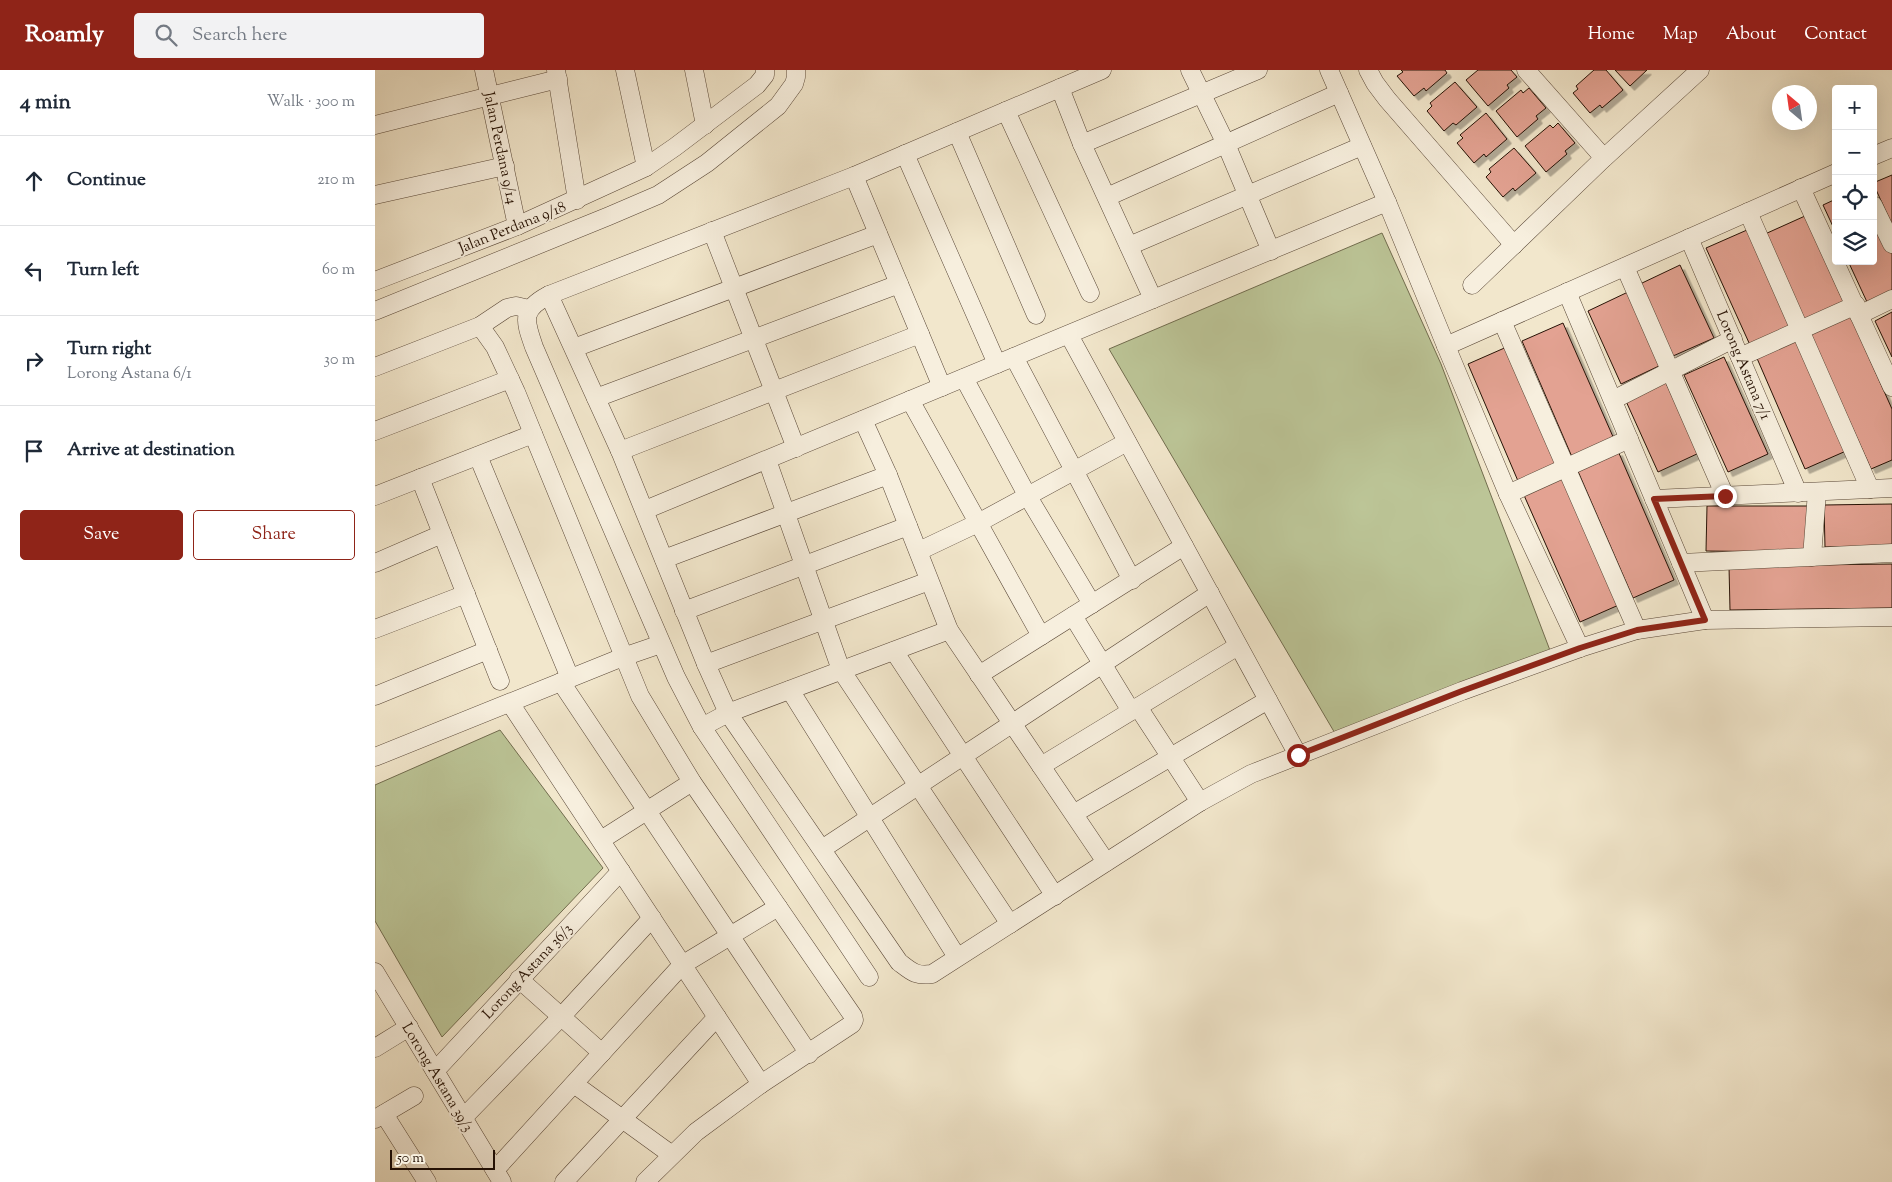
<!DOCTYPE html>
<meta charset="utf-8">
<style>
:root{--surface:#fff;--page:#f2f2f3;--text:#1f2937;--muted:#747a83;--line:#e0e1e3;--accent:#8f2418}
body{margin:0;font-family:"Sorts Mill Goudy",serif;background:var(--page);color:var(--text)}
.controls{position:absolute;right:15px;top:15px;display:grid;overflow:hidden;border-radius:5px;box-shadow:0 5px 20px #0002}
.controls button{width:45px;height:45px;display:grid;place-items:center;padding:0;border:0;border-bottom:1px solid var(--line);background:var(--surface);color:var(--text);font:25px sans-serif}
.compass{position:absolute;left:1397px;top:15px;width:45px;height:45px;border-radius:50%;background:var(--surface);box-shadow:0 5px 20px #0002;rotate:331deg}
.scale{position:absolute;left:15px;bottom:12px;width:105px;box-sizing:border-box;padding-left:5px;border:2px solid #261205;border-top:0;font-size:14px;line-height:18px;white-space:nowrap;color:#261205;-webkit-text-stroke:4px #f7efde;paint-order:stroke}
.stop{position:absolute;width:15px;height:15px;margin:-11px;border:4px solid #8f2418;border-radius:50%;background:#fff}
.stop.end{background:#8f2418;border-color:#fff;box-shadow:0 1px 5px #0008}
.list{margin:0;padding:0;list-style:none}
h2{display:flex;justify-content:space-between;align-items:center;height:65px;margin:0;padding:0 20px;font-size:21px}
h2 small{font-size:16px;font-weight:400;color:var(--muted)}
.list li{display:grid;grid-template-columns:32px 1fr auto;gap:15px;align-items:center;box-sizing:border-box;height:90px;padding:0 20px;border-top:1px solid var(--line)}
.list b{display:block;font-size:19px;white-space:nowrap}
.list p{margin:0;font-size:16px;white-space:nowrap;color:var(--muted)}
.list em{font-size:16px;font-style:normal;color:var(--muted)}
.actions{display:flex;gap:10px;padding:15px 20px}
.actions a{flex:1;padding:11px 0;border:1px solid var(--accent);border-radius:5px;text-align:center;font-size:18px;color:var(--accent)}
.actions .main{background:var(--accent);color:#fff}
.icon{flex:none;width:28px;height:28px;fill:none;stroke:currentColor;stroke-width:2;stroke-linecap:round;stroke-linejoin:round}
.map{position:relative;flex:none;width:1517px;height:1112px;overflow:hidden}
header{display:flex;align-items:center;gap:30px;box-sizing:border-box;height:70px;padding:0 25px;background:var(--accent);color:#fff}
header strong{font-size:24px}
nav{display:flex;gap:28px;margin-inline-start:auto;font-size:18px}
.search{width:350px;height:45px;background:var(--page);display:flex;align-items:center;gap:12px;box-sizing:border-box;padding:0 18px;border-radius:5px;color:var(--muted);font-size:19px}
main{display:flex}
aside{flex:1;background:var(--surface)}
.map>svg:first-child{display:block}
</style>
<header>
<strong>Roamly</strong>
<div class="search"><svg class="icon" aria-label="search" viewBox="0 0 24 24"><circle cx="10" cy="10" r="6"/><path d="M15 15l6 6"/></svg>Search here</div>
<nav><a>Home</a><a>Map</a><a>About</a><a>Contact</a></nav>
</header>
<main>
<aside>
<h2>4 min<small>Walk · 300 m</small></h2>
<ul class="list">
<li><svg class="icon" aria-label="ahead" viewBox="0 0 24 24"><path d="M12 20V5M6 11l6-6 6 6"/></svg><div><b>Continue</b></div><em>210 m</em></li>
<li><svg class="icon" aria-label="left" viewBox="0 0 24 24"><path d="M17 20v-9H6M10 6l-5 5 5 5"/></svg><div><b>Turn left</b></div><em>60 m</em></li>
<li><svg class="icon" aria-label="right" viewBox="0 0 24 24"><path d="M7 20v-9h11M14 6l5 5-5 5"/></svg><div><b>Turn right</b><p>Lorong Astana 6/1</p></div><em>30 m</em></li>
<li><svg class="icon" aria-label="arrive" viewBox="0 0 24 24"><path d="M6 21V4h12l-3 4 3 4H6"/></svg><div><b>Arrive at destination</b></div></li>
</ul>
<div class="actions"><a class="main">Save</a><a>Share</a></div>
</aside>
<div class="map">
<svg width="1517" height="1112" viewBox="0 0 1517 1112">
<defs>
<filter id="shadow"><feDropShadow dx="4.5" dy="4.5" stdDeviation="0" flood-color="#0004"/></filter>
</defs>
<rect width="100%" height="100%" fill="#f2e7cc"/>
<filter id="stains"><feTurbulence type="fractalNoise" baseFrequency=".004" numOctaves="4"/><feColorMatrix values="0 0 0 0 .2 0 0 0 0 .09 0 0 0 0 .02 0 0 0 .5 -.17"/></filter>
<radialGradient id="worn" r=".72"><stop offset=".6" stop-color="#630" stop-opacity="0"/><stop offset="1" stop-color="#630" stop-opacity=".3"/></radialGradient>
<g fill="#bcc597" stroke="#716c4e">
<path d="M1007 163 1066 294 1176 583 961 665 734 279Z"/>
<path d="M125 660 228 798 67 967 0 851V715Z"/>
</g>
<g fill="#e3a292" stroke="#261205" filter="url(#shadow)">
<path d="M1026 0H1070L1072 3 1051 21 1049 18 1039 26 1022 6 1028 2Z"/>
<path d="M1103 0H1136L1142 7 1132 15 1134 18 1113 36 1091 10Z"/>
<path d="M1219 0H1231L1248 20 1227 38 1225 35 1215 43 1198 23 1203 19 1201 16Z"/>
<path d="M1240 0H1272L1255 16Z"/>
<path d="M1080 12 1102 37 1081 55 1078 53 1069 61 1052 41 1057 36 1055 33Z"/>
<path d="M1154 18 1171 38 1161 46 1163 49 1142 67 1121 41 1146 20 1148 23Z"/>
<path d="M1111 43 1132 69 1111 87 1109 84 1099 93 1082 73 1088 68 1085 65Z"/>
<path d="M1183 53 1200 73 1190 81 1192 84 1171 102 1150 76 1175 55 1178 58Z"/>
<path d="M1139 78 1161 103 1140 121 1138 118 1128 127 1111 107 1116 102 1114 99Z"/>
<path d="M1517 105V155L1498 113Z"/>
<path d="M1461 129V163L1448 135Z"/>
<path d="M1498 139 1517 180V220L1492 232 1473 191H1498Z"/>
<path d="M1430 146 1469 233 1428 251 1390 164Z"/>
<path d="M1372 160 1415 257 1375 275 1331 178Z"/>
<path d="M1305 195 1339 268 1298 286 1265 214Z"/>
<path d="M1253 222 1286 295 1246 314 1213 241Z"/>
<path d="M1517 242V287L1500 251Z"/>
<path d="M1475 245 1517 339V390L1496 399 1435 263Z"/>
<path d="M1188 253 1239 369 1197 387 1147 271Z"/>
<path d="M1422 268 1471 381 1430 399 1381 286Z"/>
<path d="M1134 276 1185 392 1143 411 1093 294Z"/>
<path d="M1349 287 1393 384 1353 402 1309 305Z"/>
<path d="M1290 311 1324 383 1283 402 1250 329Z"/>
<path d="M1243 381 1299 510 1258 528 1202 399Z"/>
<path d="M1190 404 1246 534 1205 552 1148 423Z"/>
<path d="M1517 434V476L1450 477 1449 435Z"/>
<path d="M1332 436H1433V482L1331 481Z"/>
<path d="M1517 494V538L1355 540 1354 496Z"/>
</g>
<g fill="none" stroke-linecap="round" stroke-linejoin="round">
<defs>
<g id="minor">
<path d="M109 0 142 156"/>
<path d="M181 0 202 130"/>
<path d="M250 0 271 97"/>
<path d="M319 0 330 55"/>
<path d="M815 0 851 74 896 181"/>
<path d="M954 0 1012 132 1071 276 1133 424 1205 578"/>
<path d="M993 0 1000 13 1012 29 1139 175"/>
<path d="M1151 0 1229 88"/>
<path d="M685 18 707 74 778 229"/>
<path d="M631 41 715 223"/>
<path d="M0 55 183 9"/>
<path d="M582 62 661 245"/>
<path d="M707 74 883 0"/>
<path d="M530 84 622 294"/>
<path d="M1498 86 1517 78"/>
<path d="M479 106 567 317"/>
<path d="M1426 118 1517 317"/>
<path d="M0 125 130 96"/>
<path d="M732 127 964 23"/>
<path d="M1498 135 1517 174"/>
<path d="M1373 142 1495 419"/>
<path d="M337 161 421 378"/>
<path d="M1314 168 1423 423"/>
<path d="M754 176 987 76"/>
<path d="M1250 197 1350 426"/>
<path d="M0 211 142 156 271 97 300 77 382 15 390 5V0"/>
<path d="M1097 215 1229 88 1325 0"/>
<path d="M1192 222 1330 550"/>
<path d="M174 225 245 381 331 594 353 643 524 892C537 902 540 906 557 904L825 732 876 704 1087 621 1205 578 1262 560 1330 550 1517 547"/>
<path d="M0 241 234 146 283 125 332 93 403 36 419 14 421 7V0"/>
<path d="M1484 245 1517 229"/>
<path d="M1127 251 1262 560"/>
<path d="M105 256 120 277 141 322 265 626 317 712 478 946 479 950 477 954 386 1014 321 1062 270 1112"/>
<path d="M694 265 923 685"/>
<path d="M1071 276 1461 103"/>
<path d="M199 278 503 164"/>
<path d="M639 287 757 510"/>
<path d="M1365 287 1481 235"/>
<path d="M0 297 105 256 132 238 141 236 154 239"/>
<path d="M589 308 652 425 717 534"/>
<path d="M221 328 524 214"/>
<path d="M535 330 666 566"/>
<path d="M1238 330 1358 269"/>
<path d="M488 350 513 405 574 560 731 792"/>
<path d="M0 361 135 309"/>
<path d="M245 381 545 264"/>
<path d="M103 386 195 608"/>
<path d="M392 390 466 600 635 854"/>
<path d="M45 408 125 611"/>
<path d="M1133 424 1254 369"/>
<path d="M0 426 158 364"/>
<path d="M1279 429 1517 418"/>
<path d="M270 440 1012 132"/>
<path d="M544 481 603 453 752 372"/>
<path d="M1437 487 1442 422"/>
<path d="M289 489 513 405"/>
<path d="M0 493 67 464"/>
<path d="M1306 493 1517 483"/>
<path d="M309 541 533 456"/>
<path d="M698 546 756 641"/>
<path d="M0 559 91 524"/>
<path d="M519 581 680 826"/>
<path d="M331 594 554 511"/>
<path d="M604 605 809 476"/>
<path d="M186 612 434 984"/>
<path d="M415 620 582 887"/>
<path d="M0 626 113 580"/>
<path d="M135 633 386 1014"/>
<path d="M763 637 825 732"/>
<path d="M327 657 353 643 574 560"/>
<path d="M0 687 248 587 286 574"/>
<path d="M666 696 863 576"/>
<path d="M700 743 893 630"/>
<path d="M226 770 317 712"/>
<path d="M447 779 835 523"/>
<path d="M0 902 127 1112"/>
<path d="M494 907 327 657 301 607 159 277C150 251 145 240 174 225L479 106 727 0"/>
<path d="M144 909 227 983"/>
<path d="M0 978 34 957"/>
<path d="M60 1001 246 801"/>
<path d="M199 1014 297 1085"/>
<path d="M9 1044 52 1112"/>
<path d="M88 1048 186 947 277 848"/>
<path d="M0 1049 39 1026"/>
<path d="M120 1100 307 895 403 837"/>
<path d="M189 1112 342 947"/>
</g>
</defs>
<use href="#minor" stroke="#594737" stroke-width="19"/>
<use href="#minor" stroke="#f7efde" stroke-width="18"/>
</g>
<g fill="none" stroke-linecap="round" stroke-linejoin="round">
<path stroke="#8f2418" stroke-width="6" d="M923 685 1087 621 1205 578 1262 560 1330 550 1279 429 1350 426"/>
</g>
<g text-anchor="middle" stroke-width="4" stroke-linejoin="round" paint-order="stroke">
<g font-size="15" fill="#261205" stroke="#f7efde">
<text transform="translate(126 78) rotate(78)" y="5">Jalan Perdana 9/14</text>
<text transform="translate(137 157) rotate(-22)" y="5">Jalan Perdana 9/18</text>
<text transform="translate(1369 295) rotate(67)" y="5">Lorong Astana 7/1</text>
<text transform="translate(152 901) rotate(-47)" y="5">Lorong Astana 36/3</text>
<text transform="translate(63 1007) rotate(59)" y="5">Lorong Astana 39/3</text>
</g>
</g>
<rect width="100%" height="100%" filter="url(#stains)"/>
<rect width="100%" height="100%" fill="url(#worn)"/>
</svg>
<div class="controls">
<button>+</button>
<button>−</button>
<button><svg class="icon" aria-label="locate" viewBox="0 0 24 24"><circle cx="12" cy="12" r="6"/><path d="M12 2v4M12 18v4M2 12h4M18 12h4"/></svg></button>
<button><svg class="icon" aria-label="layers" viewBox="0 0 24 24"><path d="M12 4l9 5-9 5-9-5zM3 14l9 5 9-5"/></svg></button>
</div>
<svg class="compass" viewBox="-18 -18 36 36"><path d="M0-13l5 13h-10z" fill="#e53935"/><path d="M0 13l5-13h-10z" fill="#747a83"/></svg>
<div class="scale">50 m</div>
<div class="stop" style="left:923px;top:685px"></div>
<div class="stop end" style="left:1350px;top:426px"></div>
</div>
</main>
